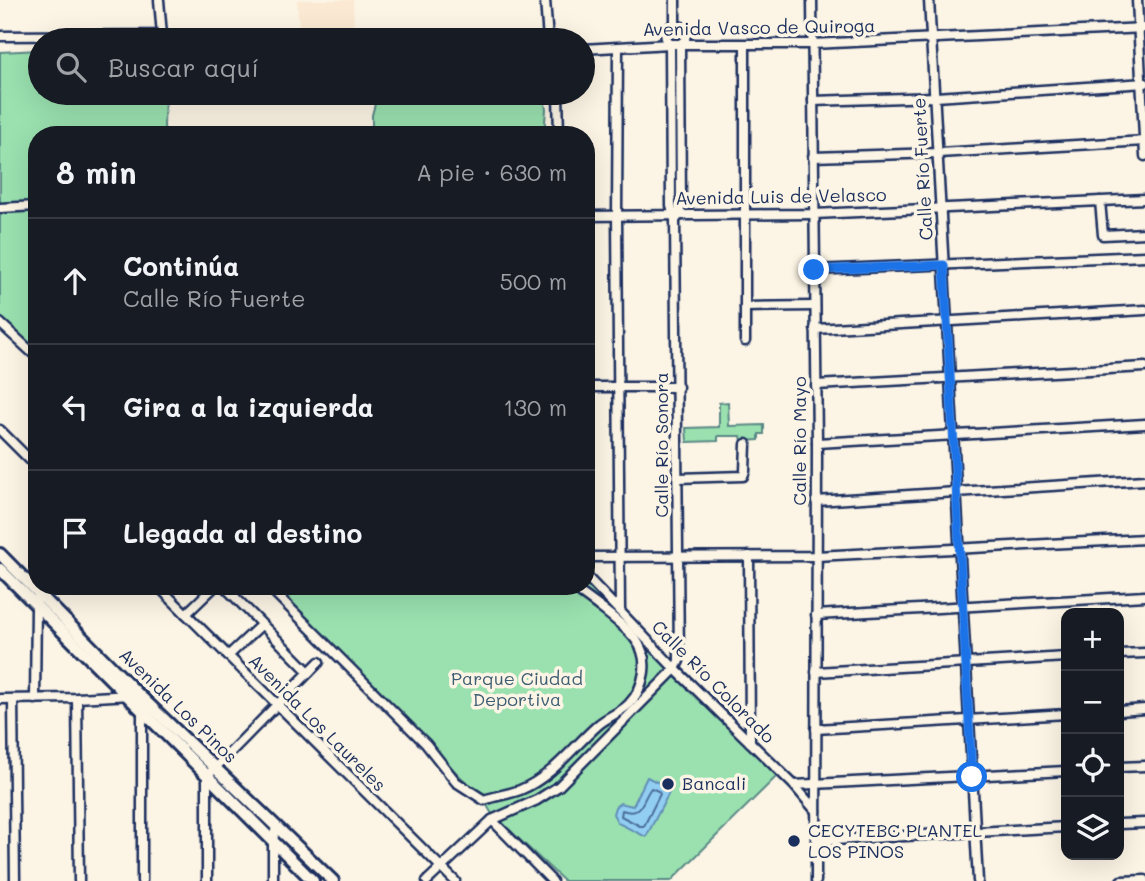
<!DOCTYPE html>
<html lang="es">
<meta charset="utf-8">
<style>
:root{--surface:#171b24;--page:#20242c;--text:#f1f3f6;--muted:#9ea1a6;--line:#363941}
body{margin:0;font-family:Mali,sans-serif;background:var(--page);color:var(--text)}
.controls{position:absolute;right:21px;bottom:21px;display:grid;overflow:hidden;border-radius:14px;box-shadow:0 7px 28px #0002}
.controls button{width:63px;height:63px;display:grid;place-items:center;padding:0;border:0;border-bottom:2px solid var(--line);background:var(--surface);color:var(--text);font:35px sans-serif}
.stop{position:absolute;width:21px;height:21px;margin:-16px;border:5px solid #1a73e8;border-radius:50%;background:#fff}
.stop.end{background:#1a73e8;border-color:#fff;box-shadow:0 2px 7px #0008}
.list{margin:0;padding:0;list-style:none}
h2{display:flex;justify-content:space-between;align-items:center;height:91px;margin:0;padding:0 28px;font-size:30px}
h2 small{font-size:23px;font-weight:400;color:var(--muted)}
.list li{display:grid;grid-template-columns:46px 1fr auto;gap:21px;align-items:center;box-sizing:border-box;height:126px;padding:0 28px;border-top:2px solid var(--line)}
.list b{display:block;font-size:26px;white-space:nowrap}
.list p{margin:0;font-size:23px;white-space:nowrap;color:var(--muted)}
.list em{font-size:23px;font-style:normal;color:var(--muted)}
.icon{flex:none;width:38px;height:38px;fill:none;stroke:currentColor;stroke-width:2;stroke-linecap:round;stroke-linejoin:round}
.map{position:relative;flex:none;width:1145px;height:881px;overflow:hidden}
.search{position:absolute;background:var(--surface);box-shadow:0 7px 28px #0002;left:28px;top:28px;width:567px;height:77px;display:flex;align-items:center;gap:18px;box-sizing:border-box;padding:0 24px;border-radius:38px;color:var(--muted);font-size:26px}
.panel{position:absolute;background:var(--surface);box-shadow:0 7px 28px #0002;left:28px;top:126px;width:567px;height:469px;border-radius:28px}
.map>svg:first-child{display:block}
</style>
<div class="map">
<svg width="1145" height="881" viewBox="0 0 1145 881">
<rect width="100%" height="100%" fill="#fcf5e5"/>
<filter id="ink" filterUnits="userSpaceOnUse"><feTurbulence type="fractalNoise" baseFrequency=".0143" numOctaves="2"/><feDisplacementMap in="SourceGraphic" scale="14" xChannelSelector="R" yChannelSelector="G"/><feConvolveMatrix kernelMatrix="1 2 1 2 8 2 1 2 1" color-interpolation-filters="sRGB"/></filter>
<g filter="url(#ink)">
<path fill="#fbe9d3" d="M297 0H353L354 25 299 26Z"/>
<g fill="#9ae1af" stroke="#5a8886" stroke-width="2">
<path d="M40 50V93H165L164 127 167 135H37V357L0 323V52Z"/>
<path d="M378 93H543L546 109 544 135H372V115Z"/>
<path d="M728 402 729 426 764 425V434H759V440L742 441 741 436H718V441L687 442 686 428 719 427V403Z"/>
<path d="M586 582 777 776 671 881H564L501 822 497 823 484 800 268 586H586Z"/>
</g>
<path fill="#92cdf2" stroke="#628eb7" stroke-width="2" d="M647 777 671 789 646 837 618 823 613 814 615 807 620 803 633 806Z"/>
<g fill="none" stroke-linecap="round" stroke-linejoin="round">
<path stroke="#4b6e99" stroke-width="2" d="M651 788 658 791 660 794 644 826H640L621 816 622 810C643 817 641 801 651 788Z"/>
<defs>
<g id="street">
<path d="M545 0 548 40"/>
<path d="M675 0V25"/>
<path d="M812 0 817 443 816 881"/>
<path d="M929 0 978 881"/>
<path d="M1137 0 1145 156"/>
<path d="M675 25 682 27 686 32 685 40 680 44 681 206 677 218"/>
<path d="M0 36 162 35 159 0"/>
<path d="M618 48 617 216 620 611"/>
<path d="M583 49 670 44H812L1145 28"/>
<path d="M558 93 559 135"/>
<path d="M813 101 936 97 1145 83"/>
<path d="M813 157 938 153 1145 141"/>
<path d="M1100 201 1103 235 1145 233"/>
<path d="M0 208 37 206"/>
<path d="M586 216 814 214 1145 199"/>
<path d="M814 270 1145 256"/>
<path d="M745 307 815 306"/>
<path d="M0 323 37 357"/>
<path d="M815 329 1145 310"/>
<path d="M745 341V45"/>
<path d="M816 385 1145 367"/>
<path d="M586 387H678"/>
<path d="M0 430 37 467"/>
<path d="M817 443 1145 424"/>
<path d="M678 478 743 476 745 471 746 444"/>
<path d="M816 501 1145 480"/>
<path d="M749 556 750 742"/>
<path d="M586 557 816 556 1145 539"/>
<path d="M586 576 675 669 794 785 816 811"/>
<path d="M158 586 455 881"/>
<path d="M224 586 309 672"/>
<path d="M268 586 426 744 456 782 484 800C496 796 509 794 520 790 552 777 573 747 598 725 607 717 620 713 629 704 644 688 651 660 636 640 625 625 587 597 570 586"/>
<path d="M186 614 215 586"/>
<path d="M816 615 1145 596"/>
<path d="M1119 654 1145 653"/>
<path d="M228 656 261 625"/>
<path d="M816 672 1066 657"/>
<path d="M77 698 79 881"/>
<path d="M0 699 77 698 131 695"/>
<path d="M13 699 15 881"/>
<path d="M35 699 36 605 39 592 44 586"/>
<path d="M142 710V881"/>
<path d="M1119 711 1145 709"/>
<path d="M816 729 1066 714"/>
<path d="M1119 767 1145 766"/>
<path d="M794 785 1066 771"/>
<path d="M492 820 552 881"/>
<path d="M1119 824 1145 823"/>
<path d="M816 841 1066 827"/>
<path d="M207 881V776L319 662"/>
<path d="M273 881V840L276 827"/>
<path d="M427 881 492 820 537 800 559 786 675 669 679 661 675 220 671 206 670 44C662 36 665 28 675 25"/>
<path d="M1121 881 1145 880"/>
</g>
<g id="secondary">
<path d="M0 554 136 692 333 881"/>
<path d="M0 569 313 881"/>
</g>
</defs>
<use href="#street" stroke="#1b2f5e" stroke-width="13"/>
<use href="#secondary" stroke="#1b2f5e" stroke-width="16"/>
<use href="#street" stroke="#fcf5e5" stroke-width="8"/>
<use href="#secondary" stroke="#fcf5e5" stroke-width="10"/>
</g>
</g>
<g fill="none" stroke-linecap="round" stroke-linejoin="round" filter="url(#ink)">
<path stroke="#1a73e8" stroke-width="9" d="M814 270 944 265 972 777"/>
</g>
<g fill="#1b2f5e" stroke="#fcf5e5" stroke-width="2.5">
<circle cx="668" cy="784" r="7"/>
<circle cx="794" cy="841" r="7"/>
</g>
<g text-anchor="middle" stroke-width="7" stroke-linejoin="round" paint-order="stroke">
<g font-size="18" fill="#1b2f5e" stroke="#fcf5e5">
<text transform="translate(759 28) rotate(-1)" y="6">Avenida Vasco de Quiroga</text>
<text transform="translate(923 169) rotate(-93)" y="6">Calle Río Fuerte</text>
<text transform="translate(781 197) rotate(-1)" y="6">Avenida Luis de Velasco</text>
<text transform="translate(800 441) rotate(-90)" y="6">Calle Río Mayo</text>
<text transform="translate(662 445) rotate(-90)" y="6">Calle Río Sonora</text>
<text transform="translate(713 682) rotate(45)" y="6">Calle Río Colorado</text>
<text transform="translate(178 706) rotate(44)" y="6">Avenida Los Pinos</text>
<text transform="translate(317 723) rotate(45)" y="6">Avenida Los Laureles</text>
</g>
<g font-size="18" fill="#3b5c72" stroke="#fcf5e5">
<text x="517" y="685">Parque Ciudad<tspan x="517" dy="21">Deportiva</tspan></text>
</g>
<g font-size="18" fill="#1b2f5e" stroke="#fcf5e5" text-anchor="start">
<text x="682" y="790">Bancali</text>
<text x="808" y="837">CECYTEBC PLANTEL<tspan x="808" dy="21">LOS PINOS</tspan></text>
</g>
</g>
</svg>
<div class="controls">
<button>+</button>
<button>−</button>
<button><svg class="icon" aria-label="locate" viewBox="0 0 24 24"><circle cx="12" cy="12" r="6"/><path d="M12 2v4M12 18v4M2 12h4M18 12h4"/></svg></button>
<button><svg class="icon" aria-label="layers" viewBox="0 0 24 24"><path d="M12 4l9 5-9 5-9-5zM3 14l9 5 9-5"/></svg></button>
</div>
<div class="stop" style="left:972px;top:777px"></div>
<div class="stop end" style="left:814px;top:270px"></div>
<div class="search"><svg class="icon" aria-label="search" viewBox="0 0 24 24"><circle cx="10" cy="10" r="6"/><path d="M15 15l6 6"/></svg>Buscar aquí</div>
<section class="panel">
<h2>8 min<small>A pie · 630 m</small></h2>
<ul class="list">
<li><svg class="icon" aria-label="ahead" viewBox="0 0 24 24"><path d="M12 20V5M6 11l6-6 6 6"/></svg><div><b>Continúa</b><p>Calle Río Fuerte</p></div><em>500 m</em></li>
<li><svg class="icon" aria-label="left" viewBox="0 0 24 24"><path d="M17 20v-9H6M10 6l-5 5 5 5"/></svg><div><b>Gira a la izquierda</b></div><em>130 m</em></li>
<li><svg class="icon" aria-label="arrive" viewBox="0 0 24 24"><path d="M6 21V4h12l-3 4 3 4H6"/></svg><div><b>Llegada al destino</b></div></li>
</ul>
</section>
</div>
